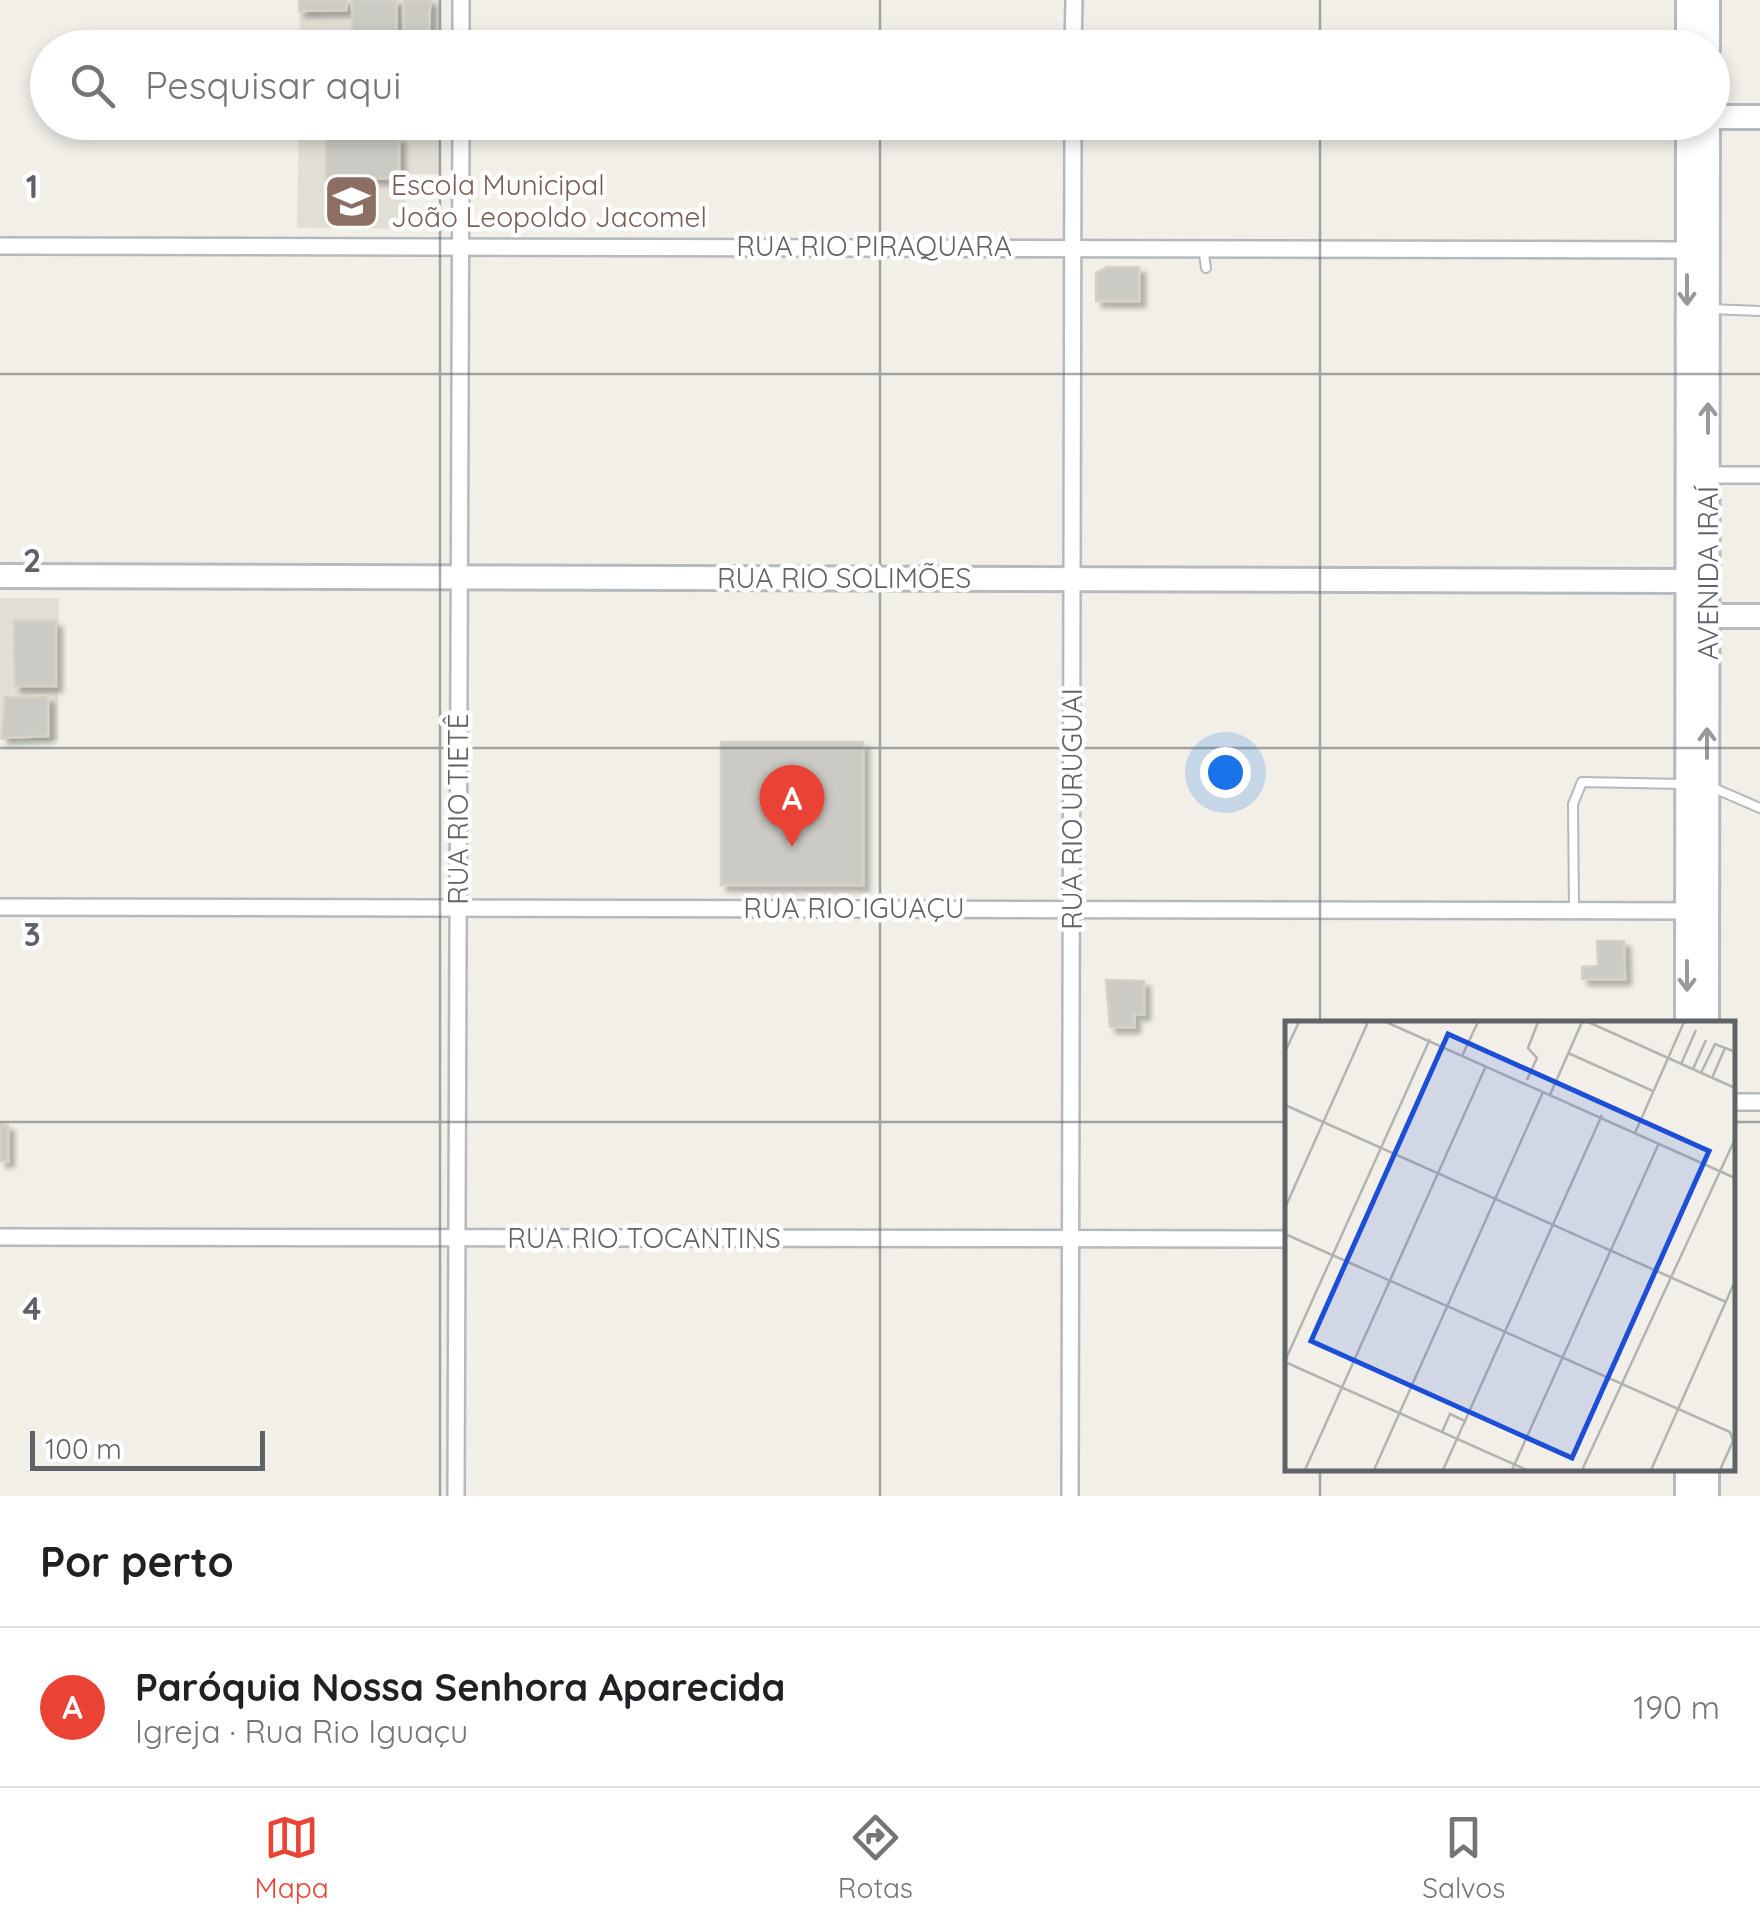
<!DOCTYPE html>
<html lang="pt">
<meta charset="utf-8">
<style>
:root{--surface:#fff;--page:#f2f2f2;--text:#202124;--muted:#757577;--line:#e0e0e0;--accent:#ea4335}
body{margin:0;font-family:Quicksand,sans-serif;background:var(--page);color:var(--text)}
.scale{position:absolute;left:30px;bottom:25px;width:235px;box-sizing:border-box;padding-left:10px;border:5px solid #5f6368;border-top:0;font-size:28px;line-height:35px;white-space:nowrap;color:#5f6368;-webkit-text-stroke:8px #fff;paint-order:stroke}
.you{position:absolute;left:1225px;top:772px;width:35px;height:35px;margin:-25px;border:8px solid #fff;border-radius:50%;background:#1a73e8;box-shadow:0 0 0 15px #1a73e833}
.badge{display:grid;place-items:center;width:65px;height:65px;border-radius:50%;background:var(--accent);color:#fff;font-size:32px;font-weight:700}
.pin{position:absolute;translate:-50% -82px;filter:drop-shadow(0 2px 5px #0008)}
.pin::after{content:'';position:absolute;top:52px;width:35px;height:30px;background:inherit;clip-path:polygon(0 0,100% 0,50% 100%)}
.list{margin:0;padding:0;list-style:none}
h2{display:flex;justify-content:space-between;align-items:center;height:130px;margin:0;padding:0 40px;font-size:42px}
h2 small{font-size:32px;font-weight:400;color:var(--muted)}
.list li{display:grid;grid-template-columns:65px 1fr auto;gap:30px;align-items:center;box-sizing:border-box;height:160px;padding:0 40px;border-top:2px solid var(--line)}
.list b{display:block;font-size:38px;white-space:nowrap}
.list p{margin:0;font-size:32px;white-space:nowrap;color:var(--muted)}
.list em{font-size:32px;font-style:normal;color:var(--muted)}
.icon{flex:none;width:55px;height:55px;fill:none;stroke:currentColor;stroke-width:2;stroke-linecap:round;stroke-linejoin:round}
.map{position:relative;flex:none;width:1760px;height:1496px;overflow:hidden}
.search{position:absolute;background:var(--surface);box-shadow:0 5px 15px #0003;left:30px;right:30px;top:30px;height:110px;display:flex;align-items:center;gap:25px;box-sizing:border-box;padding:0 35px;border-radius:55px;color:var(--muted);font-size:38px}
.sheet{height:290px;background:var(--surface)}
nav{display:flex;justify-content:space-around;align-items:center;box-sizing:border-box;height:140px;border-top:2px solid var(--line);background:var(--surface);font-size:28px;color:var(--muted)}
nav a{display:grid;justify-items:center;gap:5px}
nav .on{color:var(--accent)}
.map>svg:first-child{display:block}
</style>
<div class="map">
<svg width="1760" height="1496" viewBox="0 0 1760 1496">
<defs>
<filter id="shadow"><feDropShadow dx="6" dy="6" stdDeviation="2.5" flood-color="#0004"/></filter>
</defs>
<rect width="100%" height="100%" fill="#f1efe8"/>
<g fill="#e1ded6">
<path d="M299 0H439V47H300Z"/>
<path d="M299 123H407V139L440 140V174H406V229L297 228Z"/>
<path d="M0 598H59L58 740H0Z"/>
</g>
<g fill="#cccac5" stroke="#d6d1c6" stroke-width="2.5" filter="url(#shadow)">
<path d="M299 0H346V10L299 11Z"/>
<path d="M352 0H396L397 48H353Z"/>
<path d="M404 0H430L429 48H404Z"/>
<path d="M399 137V178L326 179V138Z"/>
<path d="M1107 267H1139V301H1096V273Z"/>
<path d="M14 621H56V686H15Z"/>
<path d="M5 697H48V736L2 738Z"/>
<rect x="721" y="742" width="142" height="143"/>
<path d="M1597 941H1624L1625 979H1582V967L1598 966Z"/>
<path d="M1106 980 1144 981V1014H1134V1027H1110Z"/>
<path d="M0 1124 8 1125V1161H0Z"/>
</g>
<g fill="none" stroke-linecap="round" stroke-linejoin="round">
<defs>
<g id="lane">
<path d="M1203 247 1206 268"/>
<path d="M1710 309 1760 311"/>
<path d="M1709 786 1760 808"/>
<path d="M1574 909 1573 804 1582 782 1683 784"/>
</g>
<g id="street">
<path d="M461 0V48"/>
<path d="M1073 48 1074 0"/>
<path d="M0 246 1687 250"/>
<path d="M1708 475H1760"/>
<path d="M0 907 1696 911"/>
<path d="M1732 1102H1760"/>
<path d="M0 1237 1288 1239"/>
<path d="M456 1496 461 122"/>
<path d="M1070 1496 1073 122"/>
</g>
<g id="secondary">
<path d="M1688 48V0"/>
<path d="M1708 48V0"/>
<path d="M1712 117H1760"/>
<path d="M0 576 1687 581"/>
<path d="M1696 616H1760"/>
<path d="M1687 1024 1688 122"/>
<path d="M1707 1024 1708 122"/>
<path d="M1707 1468V1496"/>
<path d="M1687 1496V1468"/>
</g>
</defs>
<use href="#lane" stroke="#b5b8bc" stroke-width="12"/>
<use href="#street" stroke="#b5b8bc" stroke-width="20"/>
<use href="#secondary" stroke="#b6babf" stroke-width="28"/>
<use href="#lane" stroke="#fff" stroke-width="8"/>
<use href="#street" stroke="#fff" stroke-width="15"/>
<use href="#secondary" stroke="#fff" stroke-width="22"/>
</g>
<defs><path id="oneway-shaft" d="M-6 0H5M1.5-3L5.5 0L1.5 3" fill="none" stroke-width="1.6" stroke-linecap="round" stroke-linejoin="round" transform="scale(2.5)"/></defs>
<g stroke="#979a9d">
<use href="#oneway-shaft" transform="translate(1687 290) rotate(90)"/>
<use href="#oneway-shaft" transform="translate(1708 418) rotate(-90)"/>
<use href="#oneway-shaft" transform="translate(1707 743) rotate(-90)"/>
<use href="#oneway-shaft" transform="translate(1687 976) rotate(90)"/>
</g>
<path fill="none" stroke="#5f6368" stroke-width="2.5" stroke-opacity="0.55" d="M440 0V48M880 0V48M1320 0V48M440 122V1496M880 122V1496M1320 122V1024M0 374H1760M0 748H1760M0 1122H1288M1732 1122H1760M1320 1468V1496"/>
<defs>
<symbol id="school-square" viewBox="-11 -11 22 22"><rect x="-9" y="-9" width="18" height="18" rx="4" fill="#8d6e63" stroke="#fff"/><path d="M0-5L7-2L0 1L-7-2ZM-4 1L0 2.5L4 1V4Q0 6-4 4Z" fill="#fff"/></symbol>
</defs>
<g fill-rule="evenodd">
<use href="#school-square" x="320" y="170" width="63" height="63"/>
</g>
<g text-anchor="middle" stroke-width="9" stroke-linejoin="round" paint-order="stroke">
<g font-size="28" fill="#785e54" stroke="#fff" text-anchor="start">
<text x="391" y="195">Escola Municipal<tspan x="391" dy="32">João Leopoldo Jacomel</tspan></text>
</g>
<g font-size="28" fill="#5f6368" stroke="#fff">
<text x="874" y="256">RUA RIO PIRAQUARA</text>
<text transform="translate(1708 573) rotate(-90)" y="10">AVENIDA IRAÍ</text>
<text x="844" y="588">RUA RIO SOLIMÕES</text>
<text transform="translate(458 809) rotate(-90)" y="10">RUA RIO TIETÊ</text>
<text transform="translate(1072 809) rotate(-90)" y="10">RUA RIO URUGUAI</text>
<text x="854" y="918">RUA RIO IGUAÇU</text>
<text x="644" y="1248">RUA RIO TOCANTINS</text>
</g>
</g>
<g transform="translate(1285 1021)">
<rect width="450" height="450" fill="#f1efe8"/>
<path fill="none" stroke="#b3b3b1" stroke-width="2.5" d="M101 1 450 157M303 1 450 67M0 31 14 1M283 32 368 70M177 35 193 1M396 43 411 9M408 48 421 19M416 52 430 23 448 30M427 57 440 27M242 59 252 37 243 27 253 1M265 74 297 1M0 84 441 281M350 112 399 1M0 187 83 1M0 213 445 411 448 420 435 449M0 340 145 18M0 341 242 449M157 411 165 393 180 400M20 449 201 45M89 449 258 71M158 449 317 94M227 449 374 122M297 449 450 118M366 449 450 260"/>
<path fill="#1d4ed8" fill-opacity="0.15" stroke="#1d4ed8" stroke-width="5" d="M163 13 424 130 287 437 26 320Z"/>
<rect width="450" height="450" fill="none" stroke="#5f6368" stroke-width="5"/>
</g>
<g font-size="32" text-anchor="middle" font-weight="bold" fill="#5f6368" stroke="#fff" stroke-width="9" stroke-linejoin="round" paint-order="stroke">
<text x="32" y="198">1</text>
<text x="32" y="572">2</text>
<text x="32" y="946">3</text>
<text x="32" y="1320">4</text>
</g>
</svg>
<div class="scale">100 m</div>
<div class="you"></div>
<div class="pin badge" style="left:792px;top:847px">A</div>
<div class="search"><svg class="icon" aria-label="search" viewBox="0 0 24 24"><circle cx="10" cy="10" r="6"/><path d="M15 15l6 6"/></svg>Pesquisar aqui</div>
</div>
<section class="sheet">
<h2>Por perto<small></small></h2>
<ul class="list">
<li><span class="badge">A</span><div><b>Paróquia Nossa Senhora Aparecida</b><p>Igreja · Rua Rio Iguaçu</p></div><em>190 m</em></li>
</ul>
</section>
<nav>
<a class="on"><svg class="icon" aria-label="map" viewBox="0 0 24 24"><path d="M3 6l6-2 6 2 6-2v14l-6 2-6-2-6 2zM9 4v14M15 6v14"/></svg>Mapa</a>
<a><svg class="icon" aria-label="directions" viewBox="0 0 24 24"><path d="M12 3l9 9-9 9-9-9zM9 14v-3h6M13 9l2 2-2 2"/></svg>Rotas</a>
<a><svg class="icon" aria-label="saved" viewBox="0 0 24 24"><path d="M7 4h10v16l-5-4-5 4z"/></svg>Salvos</a>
</nav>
